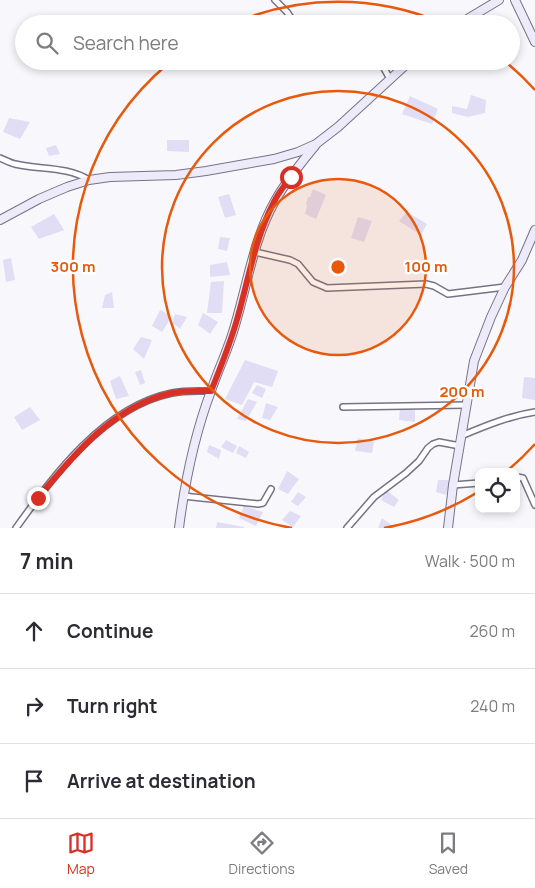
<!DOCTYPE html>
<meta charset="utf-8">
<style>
:root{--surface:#fff;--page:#f2f2f3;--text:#2b2b33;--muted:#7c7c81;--line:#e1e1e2;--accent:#d93025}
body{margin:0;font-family:Manrope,sans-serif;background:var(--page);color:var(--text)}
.controls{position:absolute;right:15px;bottom:15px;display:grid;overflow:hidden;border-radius:10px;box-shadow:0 2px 8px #0003}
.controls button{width:45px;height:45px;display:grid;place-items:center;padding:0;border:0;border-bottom:1px solid var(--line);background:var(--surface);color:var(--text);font:25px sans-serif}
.stop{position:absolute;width:15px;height:15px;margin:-11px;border:4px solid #d93025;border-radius:50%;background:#fff}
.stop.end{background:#d93025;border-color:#fff;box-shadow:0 1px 5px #0008}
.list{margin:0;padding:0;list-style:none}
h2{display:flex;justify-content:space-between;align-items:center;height:65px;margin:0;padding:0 20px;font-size:21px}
h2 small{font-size:16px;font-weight:400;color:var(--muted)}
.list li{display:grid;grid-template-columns:32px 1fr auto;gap:15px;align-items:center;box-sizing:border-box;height:75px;padding:0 20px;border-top:1px solid var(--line)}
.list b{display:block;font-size:19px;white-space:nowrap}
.list em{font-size:16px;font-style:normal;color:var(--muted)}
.icon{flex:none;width:28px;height:28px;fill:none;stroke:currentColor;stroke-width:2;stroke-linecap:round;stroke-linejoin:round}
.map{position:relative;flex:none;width:535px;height:528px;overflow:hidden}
.search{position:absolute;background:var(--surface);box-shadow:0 2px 8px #0003;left:15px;right:15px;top:15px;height:55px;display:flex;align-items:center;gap:12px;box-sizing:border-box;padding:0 18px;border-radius:28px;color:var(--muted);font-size:19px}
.sheet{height:290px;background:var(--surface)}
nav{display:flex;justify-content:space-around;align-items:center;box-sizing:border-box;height:70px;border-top:1px solid var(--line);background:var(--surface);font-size:14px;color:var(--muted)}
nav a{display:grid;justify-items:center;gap:2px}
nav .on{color:var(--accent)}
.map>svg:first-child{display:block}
</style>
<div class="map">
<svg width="535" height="528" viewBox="0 0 535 528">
<rect width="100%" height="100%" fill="#f8f7fc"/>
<g fill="#e1ddf4">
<path d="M471 95 486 100 485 113 468 117 452 113V106L467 109Z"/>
<path d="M410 96 438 109 432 124 402 114Z"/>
<path d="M9 118 30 122 20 139 3 132Z"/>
<path d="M167 140H189V152L167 151Z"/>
<path d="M56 145 60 154 49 156 46 148Z"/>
<path d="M313 189 326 195 316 219 305 214 307 206 306 203 308 197H310Z"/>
<path d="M229 194 236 215 225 218 218 197Z"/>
<path d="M407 212 427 224 421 235 399 221Z"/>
<path d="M54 214 64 230 39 239 31 227Z"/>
<path d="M358 217 372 221 364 242 351 238Z"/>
<path d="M220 237 230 238 227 251 218 249Z"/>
<path d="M11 258 15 280 6 282 3 260Z"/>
<path d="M227 262 230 275 210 277V265Z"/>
<path d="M224 281 222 313H207L211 282Z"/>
<path d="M112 292 114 308H102L105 295Z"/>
<path d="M160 310 172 316 162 332 152 326Z"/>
<path d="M203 313 218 322 210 334 198 325Z"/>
<path d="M175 314 187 317 180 329 172 322Z"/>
<path d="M141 337 152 340 144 359 133 349Z"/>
<path d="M245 360 278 371 272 387 254 382 242 405 225 399Z"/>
<path d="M141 370 145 383 140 385 135 372Z"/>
<path d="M120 376 129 396 116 399 110 381Z"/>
<path d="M524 377 535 378V400L522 398Z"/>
<path d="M257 385 266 389 262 398 252 393Z"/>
<path d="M248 399 257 402 246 421 237 419Z"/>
<path d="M266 403 278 407 270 420 262 418Z"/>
<path d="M30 407 40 420 22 430 14 417Z"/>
<path d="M400 408H415V422L399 420Z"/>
<path d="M358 438 374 442 372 453 355 451Z"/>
<path d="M226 440 237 446 233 453 221 447Z"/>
<path d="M209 445 221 450 219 459 207 452Z"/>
<path d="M239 446 249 452 246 458 236 453Z"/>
<path d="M287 471 299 479 288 494 278 489Z"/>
<path d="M438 480H450L446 495 436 492Z"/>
<path d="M386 490 399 500 394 507 381 500Z"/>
<path d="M298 492 306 497 298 506 291 502Z"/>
<path d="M244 506 263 512 256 526 239 518Z"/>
<path d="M290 511 301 516 293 527 282 520Z"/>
<path d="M382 518 394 527V528H378Z"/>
<path d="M217 522 244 527V528H216Z"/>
</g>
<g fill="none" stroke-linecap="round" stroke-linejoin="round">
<defs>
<g id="street">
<path d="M275 0 287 12 295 24"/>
<path d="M380 61 390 79"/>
<path d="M0 158C5 160 10 163 15 164 40 170 67 166 89 180"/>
<path d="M255 252 290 260 298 264 313 282 327 288 426 284 434 286 448 294 505 287"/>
<path d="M343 407 466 405"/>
<path d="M461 436C485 426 509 416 535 412"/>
<path d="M516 477 523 478 535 505"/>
<path d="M453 485 479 483"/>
<path d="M183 496 258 504 263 503 271 489"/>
<path d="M16 528C54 475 104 407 172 393 185 390 198 391 211 391"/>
<path d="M347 528 374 497 406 473 419 461 428 448 433 444 439 442 460 446"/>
</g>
<g id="secondary">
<path d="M515 0 535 42"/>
<path d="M459 24 499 0"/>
<path d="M0 220 39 199 67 187 89 180 110 177 176 175 206 171 274 159 298 152 316 144 338 127 410 61"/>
<path d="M179 528C185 481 194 436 211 391 217 373 225 356 231 338 246 294 252 241 275 201 286 181 301 163 315 146"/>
<path d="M448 528 453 485 474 361 491 317 505 287 522 260 535 230"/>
</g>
</defs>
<use href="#street" stroke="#767387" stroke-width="8"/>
<use href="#secondary" stroke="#767387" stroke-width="10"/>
<use href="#street" stroke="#fff" stroke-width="5"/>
<use href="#secondary" stroke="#edeaf9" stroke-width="8"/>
</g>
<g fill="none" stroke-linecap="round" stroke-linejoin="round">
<path stroke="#d93025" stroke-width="6" d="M38 498C74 454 114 406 172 393 185 390 198 391 211 391 220 369 229 346 236 323 248 283 254 240 274 202 278 193 285 185 291 177"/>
</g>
<circle cx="338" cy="267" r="88" fill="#e8590c" fill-opacity=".12"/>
<g fill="none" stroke="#e8590c" stroke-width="2.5">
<circle cx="338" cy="267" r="88"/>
<circle cx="338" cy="267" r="176"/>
<path d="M535 444A265 265 0 0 1 507 471M478 492A265 265 0 0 1 384 528M292 528A265 265 0 0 1 169 63M234 23A265 265 0 0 1 442 23M507 63A265 265 0 0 1 535 90"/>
</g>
<circle cx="338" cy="267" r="8" fill="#e8590c" stroke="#fff" stroke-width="2.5"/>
<g font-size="15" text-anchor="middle" font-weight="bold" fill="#e8590c" stroke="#fff" stroke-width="4.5" stroke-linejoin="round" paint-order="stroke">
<text x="426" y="272">100 m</text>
<text x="73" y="272">300 m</text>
<text x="462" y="397">200 m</text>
</g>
</svg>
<div class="controls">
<button><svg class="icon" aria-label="locate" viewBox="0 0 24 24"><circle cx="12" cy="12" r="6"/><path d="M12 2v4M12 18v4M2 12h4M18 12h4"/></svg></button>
</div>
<div class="stop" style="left:291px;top:177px"></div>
<div class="stop end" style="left:38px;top:498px"></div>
<div class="search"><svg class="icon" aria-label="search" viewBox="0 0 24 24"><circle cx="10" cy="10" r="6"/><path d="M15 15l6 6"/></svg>Search here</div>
</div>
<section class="sheet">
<h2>7 min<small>Walk · 500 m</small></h2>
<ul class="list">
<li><svg class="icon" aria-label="ahead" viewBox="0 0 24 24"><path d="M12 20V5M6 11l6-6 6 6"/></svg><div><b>Continue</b></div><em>260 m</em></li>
<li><svg class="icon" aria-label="right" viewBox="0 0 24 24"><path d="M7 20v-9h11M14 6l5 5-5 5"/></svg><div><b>Turn right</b></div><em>240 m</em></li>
<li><svg class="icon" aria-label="arrive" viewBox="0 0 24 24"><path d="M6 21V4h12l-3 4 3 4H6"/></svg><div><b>Arrive at destination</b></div></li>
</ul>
</section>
<nav>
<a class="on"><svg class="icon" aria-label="map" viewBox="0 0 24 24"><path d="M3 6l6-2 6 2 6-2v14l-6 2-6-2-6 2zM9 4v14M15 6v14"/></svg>Map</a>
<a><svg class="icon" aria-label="directions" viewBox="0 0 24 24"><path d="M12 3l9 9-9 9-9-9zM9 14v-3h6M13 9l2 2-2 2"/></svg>Directions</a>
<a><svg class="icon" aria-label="saved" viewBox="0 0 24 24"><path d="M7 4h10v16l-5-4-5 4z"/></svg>Saved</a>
</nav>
